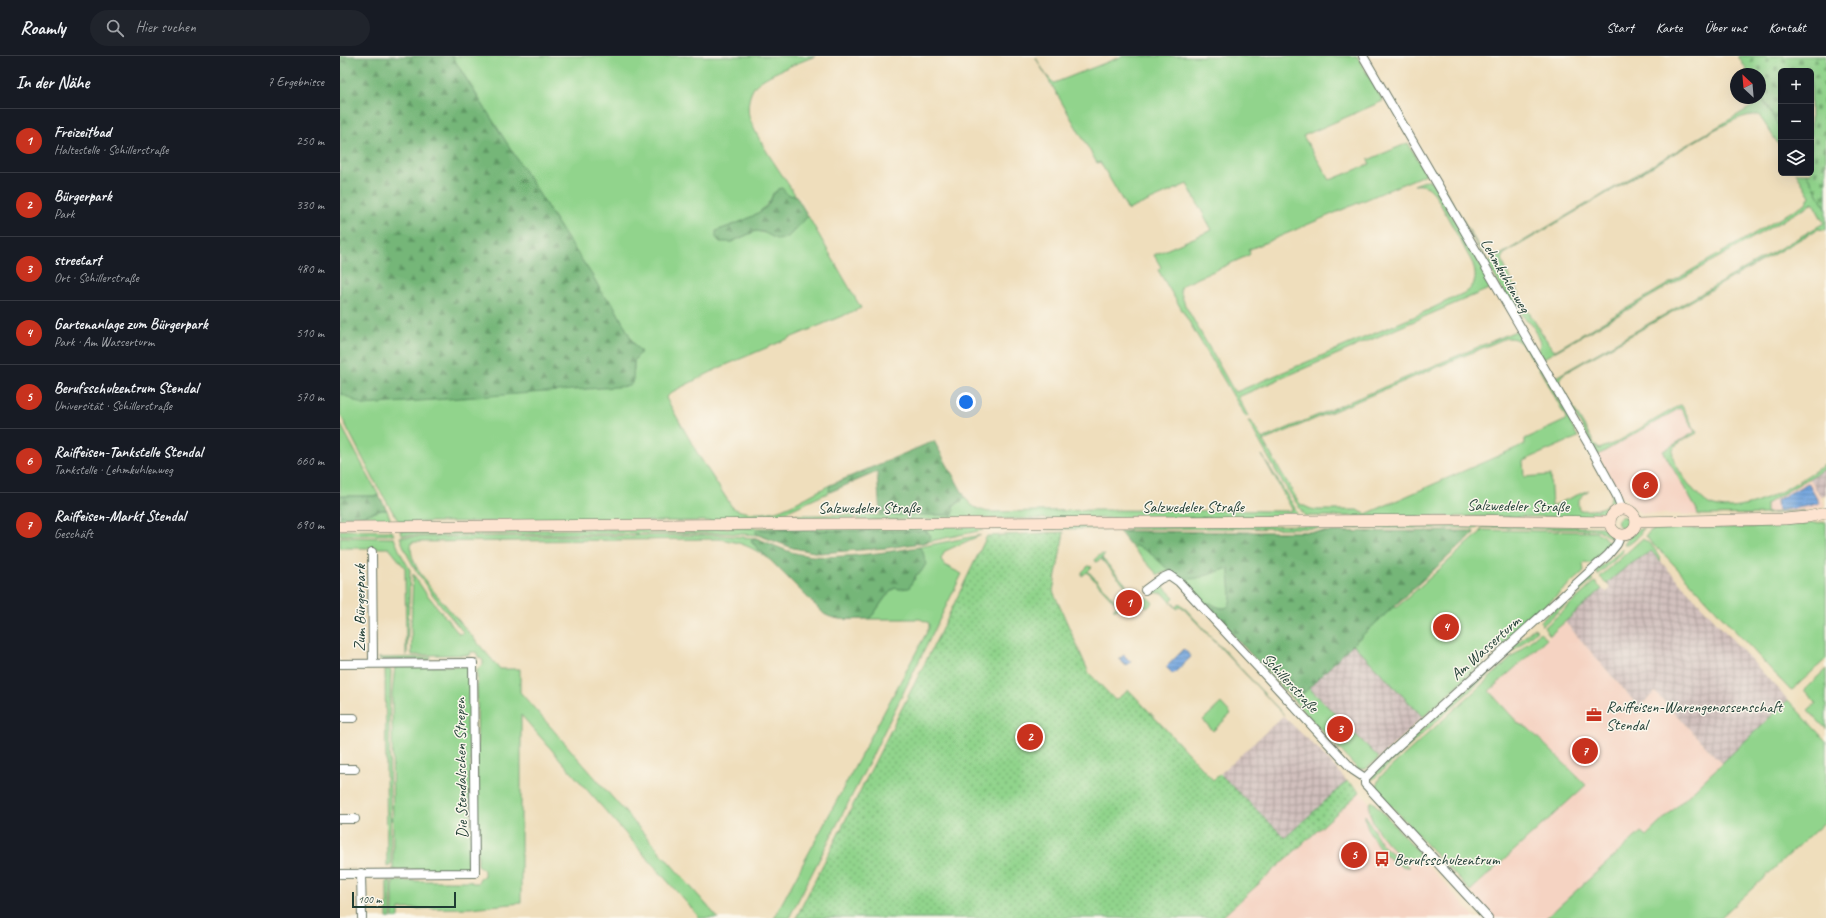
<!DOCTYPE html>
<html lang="de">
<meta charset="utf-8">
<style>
:root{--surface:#171b24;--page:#20242c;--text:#f1f3f6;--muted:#9ea1a6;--line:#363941;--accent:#c8321e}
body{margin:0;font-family:Caveat,sans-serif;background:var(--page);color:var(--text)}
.controls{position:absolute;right:12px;top:12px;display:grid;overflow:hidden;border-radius:6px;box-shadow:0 4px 16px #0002}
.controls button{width:36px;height:36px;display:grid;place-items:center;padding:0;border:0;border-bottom:1px solid var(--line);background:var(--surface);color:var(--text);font:20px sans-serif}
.compass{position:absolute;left:1390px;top:12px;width:36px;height:36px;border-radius:50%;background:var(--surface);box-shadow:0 4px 16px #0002;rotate:334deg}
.scale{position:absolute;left:12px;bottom:10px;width:104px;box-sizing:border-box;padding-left:4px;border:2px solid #1f3d34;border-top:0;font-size:11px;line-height:14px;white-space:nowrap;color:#1f3d34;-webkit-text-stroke:3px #fbf7ec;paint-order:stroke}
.you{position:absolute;left:626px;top:346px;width:14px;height:14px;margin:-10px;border:3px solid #fff;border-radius:50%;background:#1a73e8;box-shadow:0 0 0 6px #1a73e833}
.badge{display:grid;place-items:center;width:26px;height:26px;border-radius:50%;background:var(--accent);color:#fff;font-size:13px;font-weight:700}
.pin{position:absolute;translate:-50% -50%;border:2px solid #fff;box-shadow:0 1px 4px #0006}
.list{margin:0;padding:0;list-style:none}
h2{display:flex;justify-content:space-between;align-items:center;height:52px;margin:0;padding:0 16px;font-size:17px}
h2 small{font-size:13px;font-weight:400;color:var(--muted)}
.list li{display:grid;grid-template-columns:26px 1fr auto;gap:12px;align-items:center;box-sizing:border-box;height:64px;padding:0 16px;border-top:1px solid var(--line)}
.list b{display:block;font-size:15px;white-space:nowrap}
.list p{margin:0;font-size:13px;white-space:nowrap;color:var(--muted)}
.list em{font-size:13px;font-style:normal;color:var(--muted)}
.icon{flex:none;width:22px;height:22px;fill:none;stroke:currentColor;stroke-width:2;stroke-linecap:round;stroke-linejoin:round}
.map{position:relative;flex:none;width:1486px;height:862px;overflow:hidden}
header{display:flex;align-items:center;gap:24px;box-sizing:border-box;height:56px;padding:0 20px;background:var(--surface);border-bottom:1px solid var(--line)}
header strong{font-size:19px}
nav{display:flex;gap:22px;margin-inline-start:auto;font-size:14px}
.search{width:280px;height:36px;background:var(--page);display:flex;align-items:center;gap:10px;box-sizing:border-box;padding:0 14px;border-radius:22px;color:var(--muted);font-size:15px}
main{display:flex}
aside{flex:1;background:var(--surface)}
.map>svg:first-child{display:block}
</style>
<header>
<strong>Roamly</strong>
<div class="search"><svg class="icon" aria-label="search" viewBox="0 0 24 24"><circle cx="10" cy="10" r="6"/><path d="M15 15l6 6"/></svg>Hier suchen</div>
<nav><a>Start</a><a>Karte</a><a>Über uns</a><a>Kontakt</a></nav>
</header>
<main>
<aside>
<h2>In der Nähe<small>7 Ergebnisse</small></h2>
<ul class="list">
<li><span class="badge">1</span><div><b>Freizeitbad</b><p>Haltestelle · Schillerstraße</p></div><em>250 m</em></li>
<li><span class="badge">2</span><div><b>Bürgerpark</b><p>Park</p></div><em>330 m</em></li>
<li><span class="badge">3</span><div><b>streetart</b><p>Ort · Schillerstraße</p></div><em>480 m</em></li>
<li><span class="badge">4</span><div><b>Gartenanlage zum Bürgerpark</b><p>Park · Am Wasserturm</p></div><em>510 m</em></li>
<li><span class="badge">5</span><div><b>Berufsschulzentrum Stendal</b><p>Universität · Schillerstraße</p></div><em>570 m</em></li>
<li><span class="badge">6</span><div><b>Raiffeisen-Tankstelle Stendal</b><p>Tankstelle · Lehmkuhlenweg</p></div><em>660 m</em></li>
<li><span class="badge">7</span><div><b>Raiffeisen-Markt Stendal</b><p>Geschäft</p></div><em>690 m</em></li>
</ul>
</aside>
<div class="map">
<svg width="1486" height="862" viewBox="0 0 1486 862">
<defs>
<pattern id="industrial-grid" width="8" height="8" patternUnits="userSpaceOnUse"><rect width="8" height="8" fill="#d1c0bd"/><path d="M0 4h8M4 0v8" fill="none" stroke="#a99d9a"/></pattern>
<pattern id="forest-firs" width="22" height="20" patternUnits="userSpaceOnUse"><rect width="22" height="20" fill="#74b678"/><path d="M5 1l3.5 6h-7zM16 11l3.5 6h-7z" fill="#5f9563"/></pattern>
<pattern id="cemetery-stones" width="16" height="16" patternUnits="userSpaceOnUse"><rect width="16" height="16" fill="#91d48c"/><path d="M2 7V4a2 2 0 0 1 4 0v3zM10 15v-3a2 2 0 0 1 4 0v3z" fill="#76ad73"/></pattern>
<pattern id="park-dots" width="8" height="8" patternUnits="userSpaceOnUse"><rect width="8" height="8" fill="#91d48c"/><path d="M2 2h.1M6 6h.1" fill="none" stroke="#76ad73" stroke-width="1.8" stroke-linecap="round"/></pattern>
<pattern id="water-rules" width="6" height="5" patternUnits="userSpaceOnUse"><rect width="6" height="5" fill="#73a5de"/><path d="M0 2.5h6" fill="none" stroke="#5e88b5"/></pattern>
</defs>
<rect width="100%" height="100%" fill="#fbf7ec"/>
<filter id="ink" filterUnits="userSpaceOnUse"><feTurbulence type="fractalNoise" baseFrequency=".025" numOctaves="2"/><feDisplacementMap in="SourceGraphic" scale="8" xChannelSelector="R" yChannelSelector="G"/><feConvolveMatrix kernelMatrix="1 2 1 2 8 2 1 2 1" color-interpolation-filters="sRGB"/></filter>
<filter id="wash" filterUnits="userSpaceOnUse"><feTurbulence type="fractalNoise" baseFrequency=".012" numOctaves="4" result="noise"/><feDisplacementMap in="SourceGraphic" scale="16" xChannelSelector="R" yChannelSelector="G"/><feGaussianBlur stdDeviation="0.9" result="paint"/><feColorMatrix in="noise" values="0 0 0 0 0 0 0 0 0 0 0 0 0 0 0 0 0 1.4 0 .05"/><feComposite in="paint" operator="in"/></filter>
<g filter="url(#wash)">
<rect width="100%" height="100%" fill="#efdebc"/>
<g fill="#f5d3c2">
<path d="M1340 351 1355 376 1323 395 1357 454 1358 459 1301 457 1288 447 1285 441 1282 442 1258 399Z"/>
<path d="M1469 422 1485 450 1464 455 1426 457V448Z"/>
<path d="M1225 566 1299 651 1315 636 1382 708 1306 780 1301 776 1206 862H1155L1130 835 1246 729 1188 672 1179 668 1149 635Z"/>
<path d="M1020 736 1136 862H881Z"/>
</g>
<g fill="url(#industrial-grid)">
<path d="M1486 412V438L1481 441 1469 422Z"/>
<path d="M1311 495 1448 644 1382 708 1315 636 1299 651 1225 566 1262 533 1267 536 1270 533 1267 527 1286 511Z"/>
<path d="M1013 588 1083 661 1039 702 969 632Z"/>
<path d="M943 660 979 694 1007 725 945 782 880 718Z"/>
</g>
<g fill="#91d48c" stroke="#588860" fill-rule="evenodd">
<path d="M112 0H475C461 6 424 19 415 30 409 38 407 50 409 60 416 83 442 118 456 140L433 137C427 160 396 167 377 175L391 186 416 175 447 182 468 160 521 252 381 311 332 336 326 342 359 400 392 451C405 460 431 458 444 452 460 446 475 436 490 429V436L439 459H514V464H399L391 461 380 465 60 466 57 463 35 426 0 358V337L23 349 294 314V305L300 296 294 288 272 246 264 240 252 219 225 179Z"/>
<path d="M783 0H1017L1043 45 963 80 990 124 1030 108 1028 104 1068 87 1086 118 908 194 910 197 909 199 843 229 840 234 845 249 894 335 896 336 1078 259 1128 235C1137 226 1136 220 1133 208L1095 138C1088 130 1085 128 1074 129L1087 124 1093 127 1153 230 1151 232 898 341 908 360 906 361 818 214 821 211 814 199 872 174 847 128 788 154 760 106 757 107 696 2 705 18 714 27Z"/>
<path d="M1423 44 1441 74V92L1419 59C1404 57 1387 68 1374 74L1164 198 1162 201C1164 219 1202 278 1214 295L1466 147 1470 140 1456 117H1466L1486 152V174L1478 173 1223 318 1220 322 1219 327 1254 387 1259 393 1277 386 1340 349 1342 350 1357 377C1351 381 1336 386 1333 394 1329 407 1358 442 1369 448 1375 451 1383 452 1390 452 1426 450 1456 426 1486 408V412L1426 448V457L1464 455 1429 458 1358 459 1357 454 1323 395 1355 376 1340 352 1258 399 1214 322 1484 167 1473 147 1202 303 1198 297 1200 287 1193 270 1172 250 1092 112 1148 206Z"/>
<path d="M1178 274 1233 367 1231 369 1238 381 1183 405 1184 421 1210 419 1212 450 1249 434C1242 440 1234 445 1240 454 1249 455 1267 454 1270 444 1271 442 1271 440 1272 438L1277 447 1267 458 1255 461 965 460 940 422 908 365H911L922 383ZM1166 282C1170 282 1174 282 1178 285 1193 298 1214 340 1225 359L1226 363 1224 365 1185 383V388L1026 458 1017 454H973L960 448 923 385Z"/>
<path d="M0 367 39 440H0Z"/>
<path d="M922 399 955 452 957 457 954 461 517 464V459H613L612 451 623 444 625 441C631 451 637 453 648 456L757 454 951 455 952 453Z"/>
<path d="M40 454H47L50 462 48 467H0V460H23Z"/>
<circle cx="1283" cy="466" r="5.5"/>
<path d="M1486 466V603L1451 635 1323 497 1312 488 1306 480 1310 475 1316 473 1433 471Z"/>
<path d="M1138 469 1137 472 652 473 655 470Z"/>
<path d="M1143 469 1263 471 1270 476 1271 483 1259 474 1141 471Z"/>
<path d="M642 470 643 474 582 487 589 484 587 475 419 474 416 477 418 479 381 477 61 479 60 475Z"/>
<path d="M1303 472C1301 479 1292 489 1284 489 1288 481 1295 474 1303 472Z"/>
<path d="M0 474 52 475 54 479H0Z"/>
<path d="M1141 474 1256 476 1262 479 1269 487 1251 508 1245 506 1243 508 1244 515 1083 661 1013 588 1054 550 1056 552 1142 475H1140Z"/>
<path d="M379 479 416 482 412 483 411 486 430 504C413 491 400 486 379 483L72 486C67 503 85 525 96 538L160 613H180V636L378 862H360L181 659V847L130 852 59 853V862H53V825H131L132 827H138L140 822 144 820V814L138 809 137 613 143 609V604L139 602 136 596H130V599H72L71 573 73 518 85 536 119 578 124 577C99 547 73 518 60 481Z"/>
<path d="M641 479 605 495 601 503 604 509 622 518 523 718 449 862H434L589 572V567L580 563H529C539 553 544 540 555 532L560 533 575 523 576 519 581 516 583 496 579 491Z"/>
<path d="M0 481 54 482 60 496 70 514 67 599 66 600 65 512 49 492H0Z"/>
<path d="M1302 483C1309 485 1320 498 1321 506L1311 495 1286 511 1267 527 1269 530 1260 521Z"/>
<path d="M790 489C809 490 820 507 834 517L825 516 818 519Z"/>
<path d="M1282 493H1283L1282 497 1258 519 1257 514 1276 499Z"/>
<path d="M761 498 765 499 762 502 792 535 797 533 796 536 791 541 787 540 791 536 761 503 756 506 755 503Z"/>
<path d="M748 510 752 511 748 515 778 548 783 546V548L778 553H773L777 549 747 516 742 520V516Z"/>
<path d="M889 512C888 527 901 566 870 547L865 549 838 520 856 522Z"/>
<path d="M1250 521 1253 524 1202 570 1201 565Z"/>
<path d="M1255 526 1262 533 1210 579 1204 572Z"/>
<path d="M822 529 834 541 831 545 836 551 840 547 944 659 841 550 837 553 823 537H815L817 533Z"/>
<path d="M808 541 813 547 807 552 804 549 800 552 797 548Z"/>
<path d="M1194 572 1197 574 1031 725 1032 720 1035 716Z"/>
<path d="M1200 576 1207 583 1149 635 1179 668 1188 672 1246 729 1130 835 1039 737C1035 732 1037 727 1040 721Z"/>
<path d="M91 601 90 604H41L38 602Z"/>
<path d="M55 610H127L130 613 131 809 128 813 53 814 52 638Z"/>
<path d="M45 613 51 614 49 665 51 809 47 811Z"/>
<path d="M1486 613V673L1468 654 1476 647 1464 634Z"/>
<path d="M969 632 1039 702 1026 713H1018L955 646Z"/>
<path d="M1448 644 1486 685V765L1380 862H1206L1301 776 1306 780Z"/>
<path d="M881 647 891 658 873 675 863 664Z"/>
<path d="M1032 745 1079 796 1078 802 1075 806C1059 808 1018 757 1032 745Z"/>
<path d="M1025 759 1042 789 1069 811C1051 813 1024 776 1025 759Z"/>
<path d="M47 825 51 826V862H47Z"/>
</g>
<g fill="url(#forest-firs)" stroke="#4a7a56">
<path d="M0 0H112L225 179 252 219 264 240 272 246 294 288 301 296 294 305 293 325 290 330 23 349 0 337Z"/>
<path d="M442 132 448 139 456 140 468 160 447 182 438 184 423 176 416 175 391 186H380L376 182V175C392 169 411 163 425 152 433 145 431 134 442 132Z"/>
<path d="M594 385 625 441 623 444 612 450 614 454 613 459H540L537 416 490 436 489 434 490 429Z"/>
<path d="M0 440H39L47 454H40L23 460H0Z"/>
<path d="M419 474 587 475 591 480 589 484 582 487 547 492 479 497 453 492 418 479 416 477V475Z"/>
<path d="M779 475 915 476 1133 475 1134 477 1013 588 955 646 865 549 870 547C901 566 888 527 889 512 878 515 860 523 849 523 825 521 815 491 790 489Z"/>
<path d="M416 482C430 487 444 495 459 498 490 505 547 496 579 491L583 496 586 508 581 516 576 519 569 532 560 533 555 532C544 539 539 553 529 563 514 563 497 566 484 558L411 485 412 483Z"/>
</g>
<path fill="url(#cemetery-stones)" stroke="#588860" d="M1398 0H1486V152L1466 117H1471V15H1441V74L1420 38V18H1409Z"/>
<path fill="url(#park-dots)" stroke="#588860" d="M724 476 713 535 749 617 775 644 789 634 873 724 880 718 945 782 1007 725 1020 736 881 862H456L600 577 647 480Z"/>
<g fill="url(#water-rules)" stroke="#497189">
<path d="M1468 427 1479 447 1468 450 1438 455 1437 444Z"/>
<path d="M844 593 851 601 833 618 826 611Z"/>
<path d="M784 599 791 606 786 610 779 603Z"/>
</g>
</g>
<g filter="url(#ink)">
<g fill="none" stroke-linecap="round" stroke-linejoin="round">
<defs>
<g id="street">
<path d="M1023 0 1249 389 1277 440 1282 453"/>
<path d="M32 496 33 607"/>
<path d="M805 534 820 523 829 519 839 526 1013 714 1025 722"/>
<path d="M0 608 133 607 135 817 0 818"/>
<path d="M0 662H14"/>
<path d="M0 713H15"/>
<path d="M1025 722 1050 697 1268 499 1277 488 1281 479"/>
<path d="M1025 722V728L1028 731 1148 862"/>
<path d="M0 763H15"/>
<path d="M21 817 22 862"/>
</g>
<g id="secondary">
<circle cx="1283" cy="466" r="13"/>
<path d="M1296 466 1445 463 1467 461 1486 457"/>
<path d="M0 471 1119 464 1270 466"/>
</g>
</defs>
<use href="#street" stroke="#687564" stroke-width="10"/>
<use href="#secondary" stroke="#687564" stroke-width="12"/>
<use href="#street" stroke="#fff" stroke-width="8"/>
<use href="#secondary" stroke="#fde4d1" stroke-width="11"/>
</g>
</g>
<defs>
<symbol id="office-bare" viewBox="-9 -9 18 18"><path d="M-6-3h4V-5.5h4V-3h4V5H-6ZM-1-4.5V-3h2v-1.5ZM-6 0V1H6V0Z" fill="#c8321e" stroke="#fbf7ec" stroke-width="2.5" paint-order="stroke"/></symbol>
<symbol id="bus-bare" viewBox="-9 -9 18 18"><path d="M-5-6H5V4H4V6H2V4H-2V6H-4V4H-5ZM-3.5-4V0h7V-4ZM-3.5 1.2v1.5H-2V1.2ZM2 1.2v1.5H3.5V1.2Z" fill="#c8321e" stroke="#fbf7ec" stroke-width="2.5" paint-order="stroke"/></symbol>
</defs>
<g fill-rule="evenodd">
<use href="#office-bare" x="1243" y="648" width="22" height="22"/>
<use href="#bus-bare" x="1031" y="792" width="22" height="22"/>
</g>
<g text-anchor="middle" stroke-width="3" stroke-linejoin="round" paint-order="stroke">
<g font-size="16" fill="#1f3d34" stroke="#fbf7ec">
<text transform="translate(1166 219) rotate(60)" y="6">Lehmkuhlenweg</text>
<text transform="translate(1178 449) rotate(1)" y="6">Salzwedeler Straße</text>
<text x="853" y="456">Salzwedeler Straße</text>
<text x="529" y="457">Salzwedeler Straße</text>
<text transform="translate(19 552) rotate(-90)" y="6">Zum Bürgerpark</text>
<text transform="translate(1145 591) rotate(-42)" y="6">Am Wasserturm</text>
<text transform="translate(951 626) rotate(47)" y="6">Schillerstraße</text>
<text transform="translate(120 712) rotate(-91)" y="6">Die Stendalschen Strepen</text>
</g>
<g font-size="16" fill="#1f3d34" stroke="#fbf7ec" text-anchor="start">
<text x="1266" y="656">Raiffeisen-Warengenossenschaft<tspan x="1266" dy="18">Stendal</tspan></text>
<text x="1054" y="809">Berufsschulzentrum</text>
</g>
</g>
</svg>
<div class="controls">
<button>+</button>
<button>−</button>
<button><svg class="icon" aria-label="layers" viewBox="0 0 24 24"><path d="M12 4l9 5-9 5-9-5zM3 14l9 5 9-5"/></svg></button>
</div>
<svg class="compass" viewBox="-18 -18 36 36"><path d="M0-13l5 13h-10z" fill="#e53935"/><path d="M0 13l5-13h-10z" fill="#9ea1a6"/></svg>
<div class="scale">100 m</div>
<div class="you"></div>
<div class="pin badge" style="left:789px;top:547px">1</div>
<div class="pin badge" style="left:690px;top:681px">2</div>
<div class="pin badge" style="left:1000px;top:673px">3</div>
<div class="pin badge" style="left:1106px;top:571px">4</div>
<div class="pin badge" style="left:1014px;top:799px">5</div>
<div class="pin badge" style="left:1305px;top:429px">6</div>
<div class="pin badge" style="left:1245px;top:695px">7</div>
</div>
</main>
